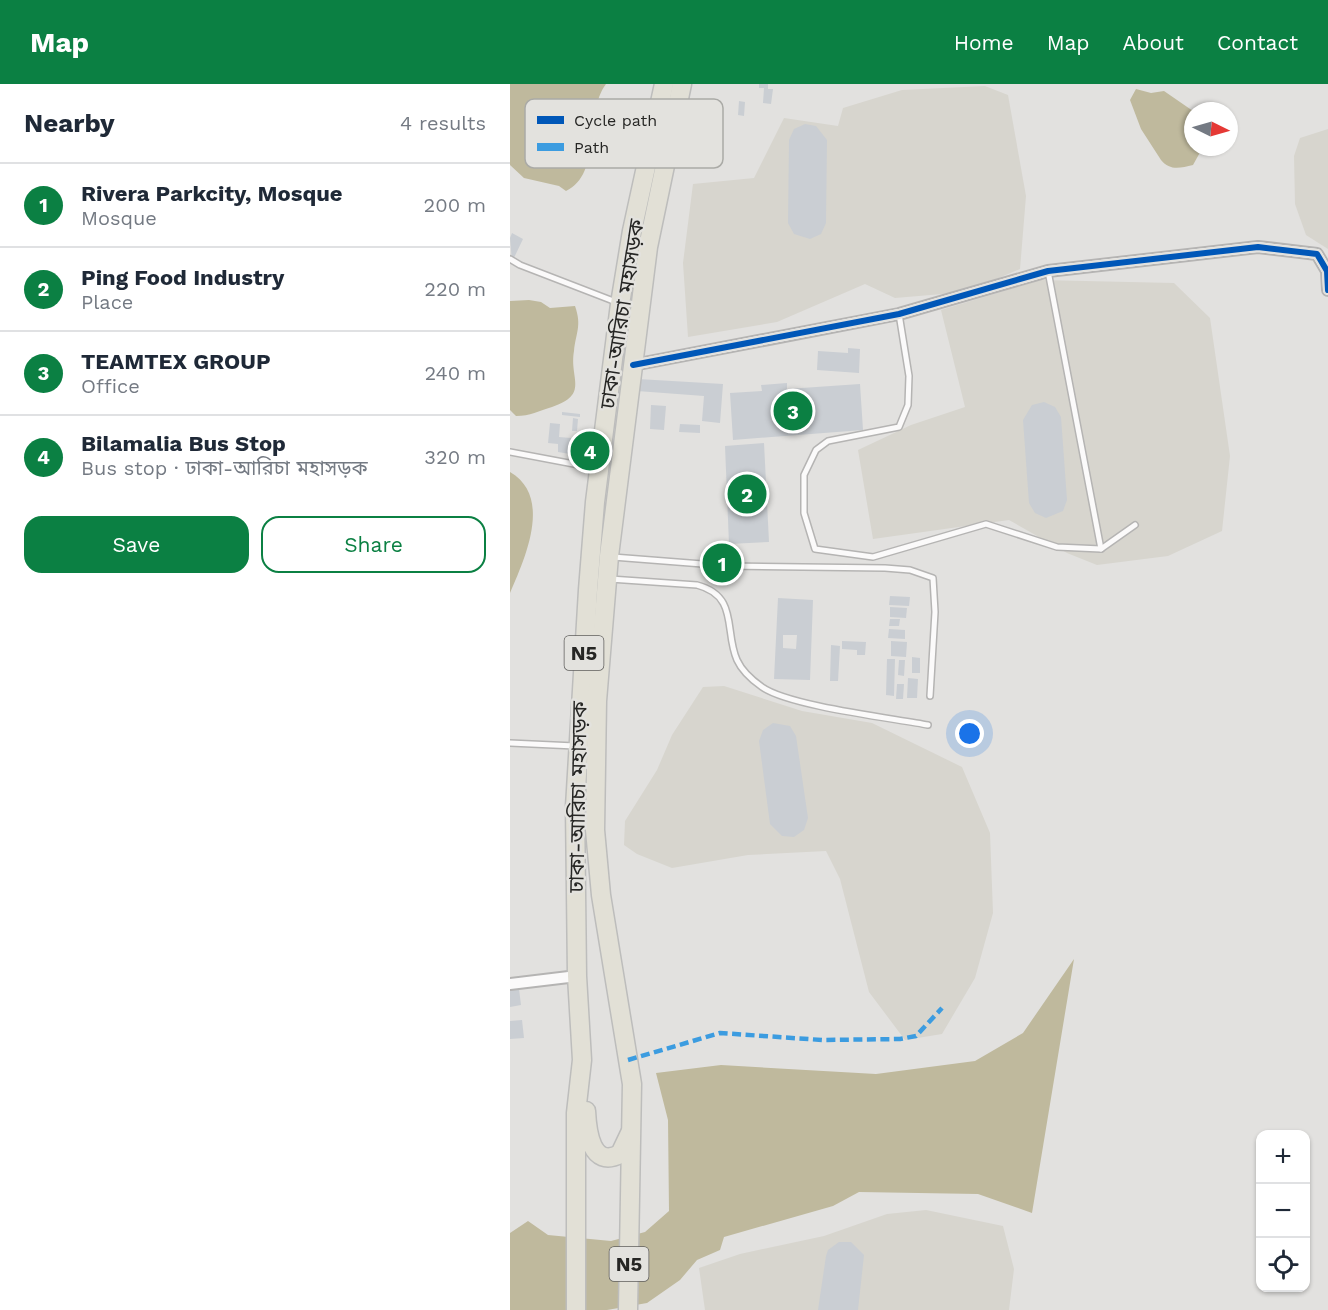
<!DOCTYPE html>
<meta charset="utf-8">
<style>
:root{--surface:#fff;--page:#f6f6f7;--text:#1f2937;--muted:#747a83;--line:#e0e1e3;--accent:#0b8043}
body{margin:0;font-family:"Work Sans","Noto Sans Bengali",sans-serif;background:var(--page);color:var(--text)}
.controls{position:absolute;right:18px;bottom:18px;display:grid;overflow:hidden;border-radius:12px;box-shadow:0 2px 4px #0004}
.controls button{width:54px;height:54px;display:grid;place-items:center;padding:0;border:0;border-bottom:2px solid var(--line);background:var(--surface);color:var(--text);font:30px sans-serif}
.compass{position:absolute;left:674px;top:18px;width:54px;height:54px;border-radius:50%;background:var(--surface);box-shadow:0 2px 4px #0004;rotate:95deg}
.you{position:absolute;left:460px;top:650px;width:21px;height:21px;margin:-15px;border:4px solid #fff;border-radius:50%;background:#1a73e8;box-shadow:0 0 0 9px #1a73e833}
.badge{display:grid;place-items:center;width:39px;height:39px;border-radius:50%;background:var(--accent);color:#fff;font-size:20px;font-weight:700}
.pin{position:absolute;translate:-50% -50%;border:3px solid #fff;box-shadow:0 2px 6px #0006}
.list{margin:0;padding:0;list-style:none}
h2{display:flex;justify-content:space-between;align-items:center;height:78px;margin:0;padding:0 24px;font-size:26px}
h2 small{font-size:20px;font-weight:400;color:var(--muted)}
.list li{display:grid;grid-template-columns:39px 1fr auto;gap:18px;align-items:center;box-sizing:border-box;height:84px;padding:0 24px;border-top:2px solid var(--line)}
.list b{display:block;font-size:22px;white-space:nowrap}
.list p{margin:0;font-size:20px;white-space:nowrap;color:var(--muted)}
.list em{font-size:20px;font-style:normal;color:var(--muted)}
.actions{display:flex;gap:12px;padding:18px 24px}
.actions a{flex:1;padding:14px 0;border:2px solid var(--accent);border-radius:18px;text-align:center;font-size:21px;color:var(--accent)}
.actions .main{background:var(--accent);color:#fff}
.icon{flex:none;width:33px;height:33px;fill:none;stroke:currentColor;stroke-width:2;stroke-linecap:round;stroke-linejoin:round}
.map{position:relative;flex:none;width:818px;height:1226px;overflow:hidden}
header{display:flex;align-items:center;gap:36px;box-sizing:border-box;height:84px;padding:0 30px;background:var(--accent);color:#fff}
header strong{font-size:28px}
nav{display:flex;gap:33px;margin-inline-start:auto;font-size:21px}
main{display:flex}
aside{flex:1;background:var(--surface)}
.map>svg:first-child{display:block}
</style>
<header>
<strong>Map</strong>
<nav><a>Home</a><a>Map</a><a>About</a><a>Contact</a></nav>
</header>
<main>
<aside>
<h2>Nearby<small>4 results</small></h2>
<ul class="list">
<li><span class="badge">1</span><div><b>Rivera Parkcity, Mosque</b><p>Mosque</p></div><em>200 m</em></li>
<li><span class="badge">2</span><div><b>Ping Food Industry</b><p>Place</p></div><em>220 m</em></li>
<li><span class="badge">3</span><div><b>TEAMTEX GROUP</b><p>Office</p></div><em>240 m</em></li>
<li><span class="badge">4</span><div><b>Bilamalia Bus Stop</b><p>Bus stop · ঢাকা-আরিচা মহাসড়ক</p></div><em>320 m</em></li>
</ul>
<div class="actions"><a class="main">Save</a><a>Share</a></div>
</aside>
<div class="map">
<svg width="818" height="1226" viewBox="0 0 818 1226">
<rect width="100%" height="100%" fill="#e2e1df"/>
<g fill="#d7d5ce">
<path d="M475 2 498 11 516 112 510 185 456 208 385 214 355 200 267 238 178 253 173 179 183 100 244 94 274 34 328 42 333 24 392 6Z"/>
<path d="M818 45V165L796 151 785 120 784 72 790 54Z"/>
<path d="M530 196 664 199 700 234 720 372 712 447 658 472 587 481 557 469 499 436 363 455 348 366 401 341 455 323 431 226Z"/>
<path d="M214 602 292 627 362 639 452 683 480 749 483 829 465 894 432 950 395 956 359 908 330 795 316 767 238 771 162 784 127 770 114 761 115 737 147 686 162 651 193 603Z"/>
<path d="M416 1126 493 1142 504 1185 499 1226H195L189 1184 230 1170 314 1152 377 1130Z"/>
</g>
<g fill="#bfb99d">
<path d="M0 0H96C73 31 93 89 56 107L49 102 14 94 0 81Z"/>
<path d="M626 5 641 9 654 7 683 27V63H693L683 81C670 84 660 87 651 76L631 45 620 16Z"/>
<path d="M19 216 31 218 40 224 65 222C72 242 66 248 64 267 59 295 80 310 42 323 29 327 20 332 6 332L0 326V217Z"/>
<path d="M0 388C43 413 15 474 0 509Z"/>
<path d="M564 875 522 1129 468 1110 349 1108 323 1122 214 1153 210 1166 187 1176 170 1196 137 1219 97 1226H0V1149L18 1137 38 1151 101 1157 135 1148 159 1127 158 1036 146 989 211 981 366 990 465 977 513 949Z"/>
</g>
<g fill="#caced3" fill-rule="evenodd">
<path d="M249 0H258V5H263L261 20 253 19 254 4H249Z"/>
<path d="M229 17 235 18 234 32 228 31Z"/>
<path d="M295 40 306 42 317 56 316 139 311 150 300 155 284 150 278 139 279 56 284 45Z"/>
<path d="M2 149 13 155 2 178 0 154Z"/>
<path d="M338 264 350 265 349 289 307 286 308 267 338 269Z"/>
<path d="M128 295 213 300 210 339 192 337 194 312 127 307Z"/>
<path d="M277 299V305L350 300 353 346 223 356 220 309 252 307 251 301Z"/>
<path d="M534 318 545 323 551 333 557 416 553 427 536 434 525 429 519 419 513 336 522 321Z"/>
<path d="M141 321 156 322 154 346 140 345Z"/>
<path d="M52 328 70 330V333L52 331Z"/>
<path d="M63 334 68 335 67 347H62Z"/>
<path d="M40 339 50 340 49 353 61 354 60 370 48 368V360L38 359Z"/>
<path d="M170 340 190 341V349L169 348Z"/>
<path d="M254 359 259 458 219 460 215 362Z"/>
<path d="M380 512 400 513 399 522 379 521Z"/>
<path d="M268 514 303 516 300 596 264 595ZM273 551H287L286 565 273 564Z"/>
<path d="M380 523 397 524 396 534 380 533Z"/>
<path d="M380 535H390L389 542H379Z"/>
<path d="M379 545 395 546V555L378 554Z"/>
<path d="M332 557 356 558 355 571H347V566L332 565Z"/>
<path d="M381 557 397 558 396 573 381 572Z"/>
<path d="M321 561 330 562 328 597H320Z"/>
<path d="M402 573 410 574V589H402Z"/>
<path d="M377 575H385L384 612 376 611Z"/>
<path d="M389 576H395L394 592 388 591Z"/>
<path d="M398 594 408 595 407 614H397Z"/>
<path d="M387 600H394L393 615H386Z"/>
<path d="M263 639 280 642 286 652 298 734 294 746 284 753 272 752 260 740 249 657 253 646Z"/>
<path d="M9 905 11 921 0 923V906Z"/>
<path d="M12 936 14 954 0 955V937Z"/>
<path d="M329 1158H341L354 1171 348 1226H308L316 1172 318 1166Z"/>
</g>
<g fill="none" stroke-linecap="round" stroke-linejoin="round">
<defs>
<g id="service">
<path d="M0 175 10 181 106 218"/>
<path d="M538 187 591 465"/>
<path d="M389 230 399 292 398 321 389 343 318 357 306 366 294 391V429L305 465 363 473 476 440 547 463 591 465 625 441"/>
<path d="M0 368 85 384"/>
<path d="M103 473 218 482 375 484 400 486 423 494 425 528 420 612"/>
<path d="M100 495 187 501C229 512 214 547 227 576 232 587 242 596 252 603 279 622 381 634 418 641"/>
<path d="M0 659 65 662"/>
</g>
<g id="minor">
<path d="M123 281 389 230 538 187 748 163 807 170 817 187 818 206"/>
<path d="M0 900 67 892"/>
</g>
<g id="trunk">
<path d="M76 1027C77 1047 81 1085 110 1070L120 1049"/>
<path d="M66 1226V1029L72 976 67 892 65 723 78 506 85 418 110 220 122 147 154 0"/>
<path d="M118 1226 122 1000 91 811 85 746 87 617 99 472 138 163 172 0"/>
</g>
</defs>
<use href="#service" stroke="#b5b4b3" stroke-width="8"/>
<use href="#minor" stroke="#b5b4b3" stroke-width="14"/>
<use href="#trunk" stroke="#bdbdbc" stroke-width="21"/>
<use href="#service" stroke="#fbfafa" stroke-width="5"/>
<use href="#minor" stroke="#fbfafa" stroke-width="10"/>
<use href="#trunk" stroke="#e2e0d6" stroke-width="18"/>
<path stroke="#3c9ce0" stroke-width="4.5" stroke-dasharray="9 4.5" stroke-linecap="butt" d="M118 976 210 949 312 956 390 955 406 952 432 924"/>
<defs>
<path id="cycleway" d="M123 281 389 230 538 187 748 163 807 170 817 187 818 206"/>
</defs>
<use href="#cycleway" stroke="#e3e2de" stroke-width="10"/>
<use href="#cycleway" stroke="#0057b8" stroke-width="6"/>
</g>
<g text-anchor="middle" stroke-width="5" stroke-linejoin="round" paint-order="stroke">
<g fill="#e3e2de" stroke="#5f5e5c" stroke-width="1.5">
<rect x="54.5" y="552" width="39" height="34" rx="4.5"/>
<rect x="99.5" y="1163" width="39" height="34" rx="4.5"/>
</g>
<g font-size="20" font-weight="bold" fill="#262624">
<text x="74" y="576">N5</text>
<text x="119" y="1187">N5</text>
</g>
<g font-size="21" fill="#262624" stroke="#e3e2de">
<text transform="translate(112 230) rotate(-81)" y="7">ঢাকা-আরিচা মহাসড়ক</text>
<text transform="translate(68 713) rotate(-89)" y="7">ঢাকা-আরিচা মহাসড়ক</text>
</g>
</g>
<rect x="15" y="15" width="198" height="69" rx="9" fill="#e3e2de" stroke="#aaaaa6" stroke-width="1.5"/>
<rect x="27" y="32" width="27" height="8" fill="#0057b8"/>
<rect x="27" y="59" width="27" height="8" fill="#3c9ce0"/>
<g font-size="16" fill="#262624">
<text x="64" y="42">Cycle path</text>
<text x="64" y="69">Path</text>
</g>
</svg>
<div class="controls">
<button>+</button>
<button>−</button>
<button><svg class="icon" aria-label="locate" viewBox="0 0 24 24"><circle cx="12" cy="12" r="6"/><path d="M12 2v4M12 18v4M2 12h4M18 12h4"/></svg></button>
</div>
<svg class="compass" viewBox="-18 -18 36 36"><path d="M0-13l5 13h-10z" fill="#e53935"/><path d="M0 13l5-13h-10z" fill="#747a83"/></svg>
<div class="you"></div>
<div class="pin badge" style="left:212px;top:479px">1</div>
<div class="pin badge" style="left:237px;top:410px">2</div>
<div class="pin badge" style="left:283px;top:327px">3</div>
<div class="pin badge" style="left:80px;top:367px">4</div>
</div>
</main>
